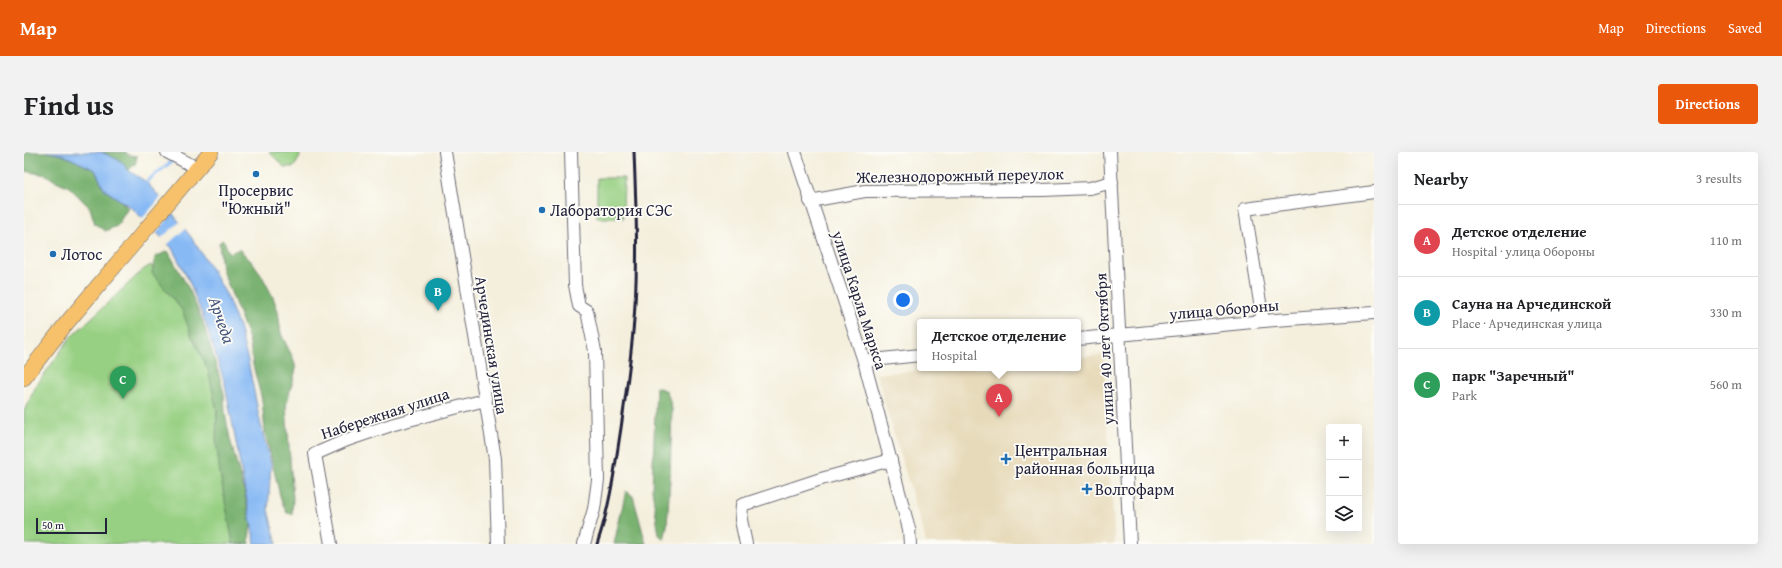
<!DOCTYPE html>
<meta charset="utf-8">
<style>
:root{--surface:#fff;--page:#f2f2f2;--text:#202124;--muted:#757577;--line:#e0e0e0;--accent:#ea580c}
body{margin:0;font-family:"Gentium Book Plus",serif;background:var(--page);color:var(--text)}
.controls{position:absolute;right:12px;bottom:12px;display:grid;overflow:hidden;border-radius:4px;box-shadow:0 4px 16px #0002}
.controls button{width:36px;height:36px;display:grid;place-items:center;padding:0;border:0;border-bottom:1px solid var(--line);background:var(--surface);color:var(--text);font:20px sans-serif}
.scale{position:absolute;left:12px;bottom:10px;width:71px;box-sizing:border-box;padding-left:4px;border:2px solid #22223b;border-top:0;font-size:11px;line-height:14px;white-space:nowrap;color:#22223b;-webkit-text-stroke:3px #fdfcf7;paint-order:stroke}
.you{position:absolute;left:879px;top:148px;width:14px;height:14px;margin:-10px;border:3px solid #fff;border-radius:50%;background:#1a73e8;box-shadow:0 0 0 6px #1a73e833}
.badge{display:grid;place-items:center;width:26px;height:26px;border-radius:50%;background:var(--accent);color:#fff;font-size:13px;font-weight:700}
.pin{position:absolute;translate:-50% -33px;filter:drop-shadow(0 1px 2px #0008)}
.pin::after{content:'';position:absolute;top:21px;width:14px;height:12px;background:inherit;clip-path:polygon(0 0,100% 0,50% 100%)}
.popup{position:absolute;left:893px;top:167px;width:164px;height:52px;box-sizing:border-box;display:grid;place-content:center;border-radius:4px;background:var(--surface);filter:drop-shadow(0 1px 3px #0005);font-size:13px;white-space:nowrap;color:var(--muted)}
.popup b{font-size:15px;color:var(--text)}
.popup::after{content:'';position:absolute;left:50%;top:100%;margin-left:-8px;border:8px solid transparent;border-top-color:var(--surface)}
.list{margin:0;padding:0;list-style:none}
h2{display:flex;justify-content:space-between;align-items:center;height:52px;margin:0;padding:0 16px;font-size:17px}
h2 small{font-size:13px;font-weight:400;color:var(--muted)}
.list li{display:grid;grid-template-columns:26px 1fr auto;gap:12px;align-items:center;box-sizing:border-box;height:72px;padding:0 16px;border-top:1px solid var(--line)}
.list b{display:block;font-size:15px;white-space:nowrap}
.list p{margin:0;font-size:13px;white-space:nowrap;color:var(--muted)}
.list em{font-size:13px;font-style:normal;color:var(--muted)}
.icon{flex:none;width:22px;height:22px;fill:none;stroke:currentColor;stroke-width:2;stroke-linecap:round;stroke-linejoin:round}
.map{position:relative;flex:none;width:1350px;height:392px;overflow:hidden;border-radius:4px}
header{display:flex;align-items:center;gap:24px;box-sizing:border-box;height:56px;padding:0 20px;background:var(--accent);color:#fff}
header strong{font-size:19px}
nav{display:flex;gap:22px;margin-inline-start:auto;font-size:14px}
.intro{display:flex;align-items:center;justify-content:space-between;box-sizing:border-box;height:96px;padding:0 24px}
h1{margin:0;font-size:28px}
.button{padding:10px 18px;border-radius:4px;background:var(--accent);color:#fff;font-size:14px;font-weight:700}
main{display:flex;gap:24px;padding:0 24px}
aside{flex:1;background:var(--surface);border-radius:4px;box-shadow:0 4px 16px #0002}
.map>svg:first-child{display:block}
</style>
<header>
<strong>Map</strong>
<nav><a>Map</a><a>Directions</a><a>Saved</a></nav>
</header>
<div class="intro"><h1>Find us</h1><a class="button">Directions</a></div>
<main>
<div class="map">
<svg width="1350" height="392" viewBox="0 0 1350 392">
<rect width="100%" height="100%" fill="#fdfcf7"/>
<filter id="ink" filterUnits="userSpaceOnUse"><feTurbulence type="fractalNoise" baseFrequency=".025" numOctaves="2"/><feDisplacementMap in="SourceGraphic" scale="8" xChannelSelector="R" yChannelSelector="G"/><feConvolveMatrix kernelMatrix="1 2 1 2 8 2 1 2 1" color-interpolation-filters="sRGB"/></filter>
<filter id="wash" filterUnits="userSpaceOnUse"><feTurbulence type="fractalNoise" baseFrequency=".012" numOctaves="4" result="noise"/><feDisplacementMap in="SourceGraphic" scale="16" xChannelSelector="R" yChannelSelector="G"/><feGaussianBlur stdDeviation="0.9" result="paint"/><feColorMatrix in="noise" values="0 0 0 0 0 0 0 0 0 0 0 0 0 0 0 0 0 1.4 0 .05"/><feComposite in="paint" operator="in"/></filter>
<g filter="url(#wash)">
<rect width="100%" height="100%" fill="#f4efdd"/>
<path fill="#e7daba" d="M1079 203 1091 392H903L852 222 926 216H1054V205Z"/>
<g fill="#98d083" stroke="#5d795f">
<path d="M245 0H275L276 5 270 15H260Z"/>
<path d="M573 26H600L599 66H573Z"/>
<path d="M127 113 161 159 190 229 193 264 222 392H0V259L12 234 46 186 120 117Z"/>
</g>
<g fill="#7ab271" stroke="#4e6a56">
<path d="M0 0H23L39 3 71 18 81 38 96 48 104 56 93 74 81 79 71 72 66 56 45 35 28 27 23 23 0 19Z"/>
<path d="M77 0H102L104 3 113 4 111 13 104 18 97 9Z"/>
<path d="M198 88 200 89 204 99 207 101 215 97 229 111 237 122 249 145 254 159 257 182 269 206 272 217 262 254 269 347 268 362 263 361 257 348 241 280 238 248 229 213 225 187 198 117 195 91Z"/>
<path d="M144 99 166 139 179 170 195 223 200 242 201 261 206 287 220 338 227 373 225 387 226 392H209L196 322 192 288 193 259 184 218 168 185 158 158 128 121 131 105Z"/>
<path d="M632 235 643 239 648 257 646 328 643 374 640 388 635 383 628 337Z"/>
<path d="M602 339 609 344 622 392H590Z"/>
</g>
<path fill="#87b9f4" stroke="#546e98" d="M23 0H77L97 9 104 18 122 30 135 44 167 85 187 116 202 142 215 175 224 209 237 274 247 312 244 358 253 392H231L201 232 182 172 165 129 148 96 109 57 81 38 71 18 39 3Z"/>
<g fill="#f4efdd">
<path d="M137 45 149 60 131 82 117 68Z"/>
<path d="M157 69 162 76 143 93 136 87Z"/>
</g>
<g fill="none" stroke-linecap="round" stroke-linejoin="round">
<path stroke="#87b9f4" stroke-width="3" d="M122 30 147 10"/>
</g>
</g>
<g filter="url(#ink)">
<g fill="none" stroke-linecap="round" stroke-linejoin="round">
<defs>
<g id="minor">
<path d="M143 0 173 16"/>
<path d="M421 0 471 307 474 392"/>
<path d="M547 0 551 133 555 154 563 159 571 199 574 328 570 357 560 392"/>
<path d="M771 0 840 209 885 377 886 392"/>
<path d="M1086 0 1106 392"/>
<path d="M786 49 841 39 1019 38 1066 36 1088 30"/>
<path d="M1239 169 1221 57 1350 40"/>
<path d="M1054 187 1239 169 1350 161"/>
<path d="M840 209 896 203"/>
<path d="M307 392 291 302 323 288 370 272 461 248"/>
<path d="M722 392 717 368 718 353 797 327 867 308"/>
</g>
<path id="major" d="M0 226 41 173 187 0"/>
</defs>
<use href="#minor" stroke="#6c6a74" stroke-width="14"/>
<use href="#major" stroke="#6c6a74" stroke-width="16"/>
<use href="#minor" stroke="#fff" stroke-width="12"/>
<use href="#major" stroke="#f6c16b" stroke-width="15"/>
<path stroke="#22223b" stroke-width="3" d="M573 392C586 355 591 315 597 276 603 235 609 194 611 152 614 102 612 51 610 0"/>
</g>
</g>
<g fill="#1f6fb2" stroke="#fdfcf7" stroke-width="1.5">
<circle cx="232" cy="22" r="4"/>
<circle cx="518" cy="58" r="4"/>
<circle cx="29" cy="102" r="4"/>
<path d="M980 301h4v4h4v4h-4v4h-4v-4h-4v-4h4z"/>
<path d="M1061 331h4v4h4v4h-4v4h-4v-4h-4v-4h4z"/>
</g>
<g text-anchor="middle" stroke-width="3.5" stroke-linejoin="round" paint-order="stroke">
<g font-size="16" fill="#22223b" stroke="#fdfcf7">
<text transform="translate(936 23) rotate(-1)" y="6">Железнодорожный переулок</text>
<text transform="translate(836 148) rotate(72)" y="6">улица Карла Маркса</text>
<text transform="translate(1200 157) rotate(-5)" y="6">улица Обороны</text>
<text transform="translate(468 193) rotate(81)" y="6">Арчединская улица</text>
<text transform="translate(1080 197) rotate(-93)" y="6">улица 40 лет Октября</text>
<text transform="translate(361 261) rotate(-18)" y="6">Набережная улица</text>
</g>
<g font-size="16" fill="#22223b" stroke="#fdfcf7" text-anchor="start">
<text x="232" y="44" text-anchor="middle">Просервис<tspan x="232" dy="18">"Южный"</tspan></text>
<text x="526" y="64">Лаборатория СЭС</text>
<text x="37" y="108">Лотос</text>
<text x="991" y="304">Центральная<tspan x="991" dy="18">районная больница</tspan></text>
<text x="1071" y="343">Волгофарм</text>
</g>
<g font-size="17" font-style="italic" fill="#45577c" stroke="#fdfcf7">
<text transform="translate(198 168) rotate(71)" y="6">Арчеда</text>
</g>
</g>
</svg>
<div class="controls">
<button>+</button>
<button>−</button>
<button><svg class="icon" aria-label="layers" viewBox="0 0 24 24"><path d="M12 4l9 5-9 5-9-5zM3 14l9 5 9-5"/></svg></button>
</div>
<div class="scale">50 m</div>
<div class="you"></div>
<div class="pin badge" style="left:975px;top:265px;background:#e0444e">A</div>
<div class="popup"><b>Детское отделение</b>Hospital</div>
<div class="pin badge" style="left:414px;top:159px;background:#0f9aa8">B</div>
<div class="pin badge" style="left:99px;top:247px;background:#2e9e5b">C</div>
</div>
<aside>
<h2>Nearby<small>3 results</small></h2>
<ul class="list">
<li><span class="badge" style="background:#e0444e">A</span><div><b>Детское отделение</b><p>Hospital · улица Обороны</p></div><em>110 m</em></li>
<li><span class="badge" style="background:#0f9aa8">B</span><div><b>Сауна на Арчединской</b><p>Place · Арчединская улица</p></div><em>330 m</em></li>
<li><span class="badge" style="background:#2e9e5b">C</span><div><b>парк &quot;Заречный&quot;</b><p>Park</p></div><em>560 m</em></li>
</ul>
</aside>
</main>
